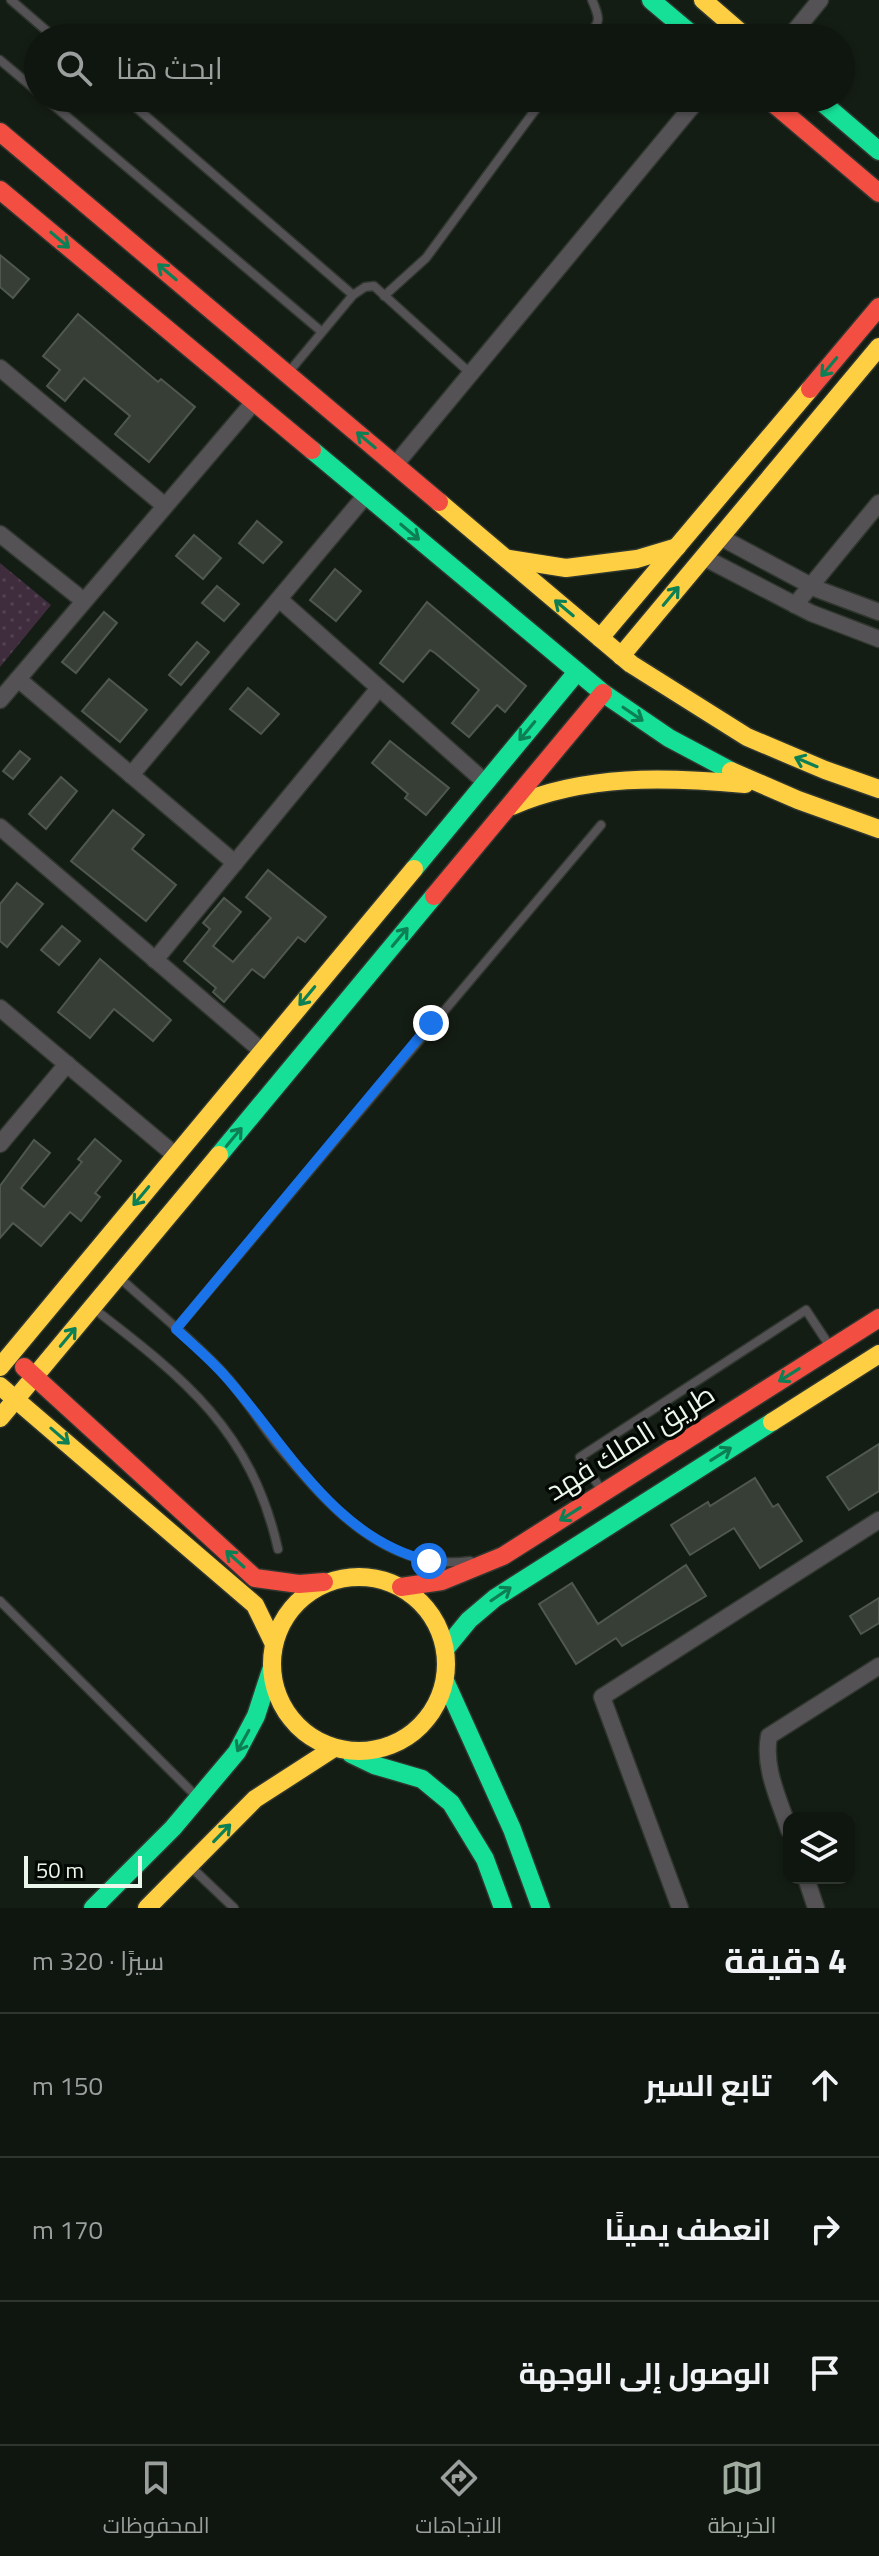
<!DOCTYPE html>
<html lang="ar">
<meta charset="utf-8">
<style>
:root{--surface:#0f160f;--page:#1d231d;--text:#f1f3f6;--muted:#9b9f9e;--line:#2f352f;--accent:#a0aba0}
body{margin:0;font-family:"Titillium Web",Cairo,sans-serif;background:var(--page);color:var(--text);direction:rtl}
.controls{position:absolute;right:24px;bottom:24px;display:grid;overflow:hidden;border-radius:16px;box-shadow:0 2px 6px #0004}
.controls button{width:72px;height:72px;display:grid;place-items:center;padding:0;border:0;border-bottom:2px solid var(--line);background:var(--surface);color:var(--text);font:40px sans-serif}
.scale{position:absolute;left:24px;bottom:20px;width:118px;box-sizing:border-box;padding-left:8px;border:4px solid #ecf7eb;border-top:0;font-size:22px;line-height:28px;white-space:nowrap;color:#ecf7eb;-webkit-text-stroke:6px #030804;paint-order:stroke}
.stop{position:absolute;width:24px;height:24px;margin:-18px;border:6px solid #1a73e8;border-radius:50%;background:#fff}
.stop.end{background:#1a73e8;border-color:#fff;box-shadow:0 2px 8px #0008}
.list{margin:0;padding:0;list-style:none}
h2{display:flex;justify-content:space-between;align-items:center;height:104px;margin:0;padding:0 32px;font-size:34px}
h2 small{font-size:26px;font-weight:400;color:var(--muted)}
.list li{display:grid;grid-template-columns:52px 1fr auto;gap:24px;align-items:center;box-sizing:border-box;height:144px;padding:0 32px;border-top:2px solid var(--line)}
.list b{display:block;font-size:30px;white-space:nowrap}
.list em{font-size:26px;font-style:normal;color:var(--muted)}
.icon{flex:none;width:44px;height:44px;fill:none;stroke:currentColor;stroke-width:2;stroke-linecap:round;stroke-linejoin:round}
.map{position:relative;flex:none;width:879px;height:1908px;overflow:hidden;direction:ltr}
.search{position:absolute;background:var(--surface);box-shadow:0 2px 6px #0004;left:24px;right:24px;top:24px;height:88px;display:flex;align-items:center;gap:20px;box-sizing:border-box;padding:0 28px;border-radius:44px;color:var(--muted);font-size:30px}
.sheet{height:536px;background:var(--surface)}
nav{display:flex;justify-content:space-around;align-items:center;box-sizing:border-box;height:112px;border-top:2px solid var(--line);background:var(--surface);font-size:22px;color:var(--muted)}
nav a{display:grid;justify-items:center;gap:4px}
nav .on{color:var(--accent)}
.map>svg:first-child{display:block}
</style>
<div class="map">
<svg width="879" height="1908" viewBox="0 0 879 1908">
<defs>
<pattern id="grass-dots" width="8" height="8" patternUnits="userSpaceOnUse" patternTransform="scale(2)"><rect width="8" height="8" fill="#3f2d3e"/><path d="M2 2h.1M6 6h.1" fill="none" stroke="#524251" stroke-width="1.8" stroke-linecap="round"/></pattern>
</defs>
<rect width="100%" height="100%" fill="#141d14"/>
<path fill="url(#grass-dots)" d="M0 563 51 605 0 667Z"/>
<g fill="#363e36" stroke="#4f574e" stroke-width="2">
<path d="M0 255 29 279 13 298 0 287Z"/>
<path d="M78 314 158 382 161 379 195 407 149 462 115 434 130 416 84 378 65 401 47 386 60 370 43 356Z"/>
<path d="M257 521 282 542 263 563 239 543Z"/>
<path d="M194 535 221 558 203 579 176 556Z"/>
<path d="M335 569 361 591 336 621 310 600Z"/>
<path d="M217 586 239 604 224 621 202 603Z"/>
<path d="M427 602 526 686 505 712 497 705 469 737 452 723 479 690 435 653 430 650 403 682 380 663Z"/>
<path d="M104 612 117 623 76 673 62 662Z"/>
<path d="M197 642 209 652 181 685 169 675Z"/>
<path d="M109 679 147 710 120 742 82 711Z"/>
<path d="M248 688 279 714 261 734 230 709Z"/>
<path d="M390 741 449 788 426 815 405 798 408 794 372 763Z"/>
<path d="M20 751 30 759 13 779 3 771Z"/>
<path d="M61 777 77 791 46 829 29 814Z"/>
<path d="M113 810 144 835 132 849 176 885 146 921 71 861Z"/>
<path d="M268 870 326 917 305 942 298 937 264 978 252 969 224 1002 213 992 216 988 184 961 210 929 203 923 224 898 241 912 213 946 233 962 271 918 246 897Z"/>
<path d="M17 883 43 904 7 947 0 941V904Z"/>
<path d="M62 926 80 941 59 965 41 950Z"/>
<path d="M100 959 171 1020 153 1041 114 1009 90 1038 58 1012Z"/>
<path d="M95 1139 121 1161 95 1193 100 1197 81 1221 70 1212 41 1246 13 1223 0 1238V1186L34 1140 50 1153 21 1188 44 1207 82 1162 78 1159Z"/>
<path d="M879 1444V1491L849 1510 827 1477Z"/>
<path d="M755 1478 773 1507 778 1504 802 1541 760 1568 734 1528 690 1555 671 1525 708 1502 710 1506Z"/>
<path d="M686 1565 706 1596 622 1646 616 1638 576 1664 539 1604 572 1583 598 1624Z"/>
<path d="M879 1598V1623L861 1634 850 1616Z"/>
</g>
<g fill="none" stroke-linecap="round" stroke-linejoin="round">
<defs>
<g id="lane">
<path d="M11 0 55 38"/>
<path d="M588 38C600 21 601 20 592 0"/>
<path d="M0 60 38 92"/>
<path d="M45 98 322 332"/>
<path d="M125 98 353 295"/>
<path d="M384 296 426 258 544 98"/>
<path d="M288 373 353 295 365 287 374 286 470 373"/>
<path d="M121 1279C155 1310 193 1340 224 1374 245 1397 260 1424 280 1448 328 1505 387 1573 470 1561"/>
<path d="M93 1308C185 1379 251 1430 278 1549"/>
<path d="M176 1329 601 825"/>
<path d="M602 1491 580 1457 806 1310 831 1348"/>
<path d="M0 1601 198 1798"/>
<path d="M191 1867 234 1908"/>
</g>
<g id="street">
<path d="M789 38 820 0"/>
<path d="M0 368 165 506"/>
<path d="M395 465 699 98"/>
<path d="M0 534 84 601"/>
<path d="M720 537 817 589 879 612"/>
<path d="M703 557 811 613 879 639"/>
<path d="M279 599 485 782"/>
<path d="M795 605 879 503"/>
<path d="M18 679 235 863"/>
<path d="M0 700 254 402"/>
<path d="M131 775 366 495"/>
<path d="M0 827 262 1051"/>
<path d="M155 960 379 688"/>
<path d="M0 1008 175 1155"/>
<path d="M0 1144 67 1064"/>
<path d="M789 1830C779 1799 763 1768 769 1736L879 1666"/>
<path d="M806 1878 816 1908"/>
<path d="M680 1908 602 1697 879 1520"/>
</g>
<g id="fast">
<path d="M651 0 696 38"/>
<path d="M817 98 879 151"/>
<path d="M312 450 603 693 669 738 731 771"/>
<path d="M414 869 577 672"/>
<path d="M219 1155 434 896"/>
<path d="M446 1648 469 1620 495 1598 772 1422"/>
<path d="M446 1683 512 1829 541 1908"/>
<path d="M351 1754 374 1765 422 1779 451 1803 485 1859 503 1908"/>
<path d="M93 1908 173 1828 237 1752 256 1716 271 1670"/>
</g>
<g id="slow">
<path d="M703 0 747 38"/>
<path d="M439 502 631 664 747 737 825 770 879 789"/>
<path d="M509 559 566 568 637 559 677 547"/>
<path d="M600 638 810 389"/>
<path d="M621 656 879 347"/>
<path d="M731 771 798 800 879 829"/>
<path d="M512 806C586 774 666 777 745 784"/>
<path d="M0 1367 414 869"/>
<path d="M0 1386 255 1605 274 1644"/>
<path d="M0 1418 219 1155"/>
<path d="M772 1422 879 1354"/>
<circle cx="359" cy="1664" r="87"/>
<path d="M147 1908 255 1799 334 1748"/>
</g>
<g id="jam">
<path d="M767 98 879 193"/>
<path d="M0 132 439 502"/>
<path d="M0 190 312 450"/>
<path d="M810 389 879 307"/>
<path d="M434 896 603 693"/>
<path d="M24 1367 255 1578 299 1584 324 1582"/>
<path d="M401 1587 442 1581 503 1556 879 1318"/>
</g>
</defs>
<use href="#lane" stroke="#2f362f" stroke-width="11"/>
<use href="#street" stroke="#2f362f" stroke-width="19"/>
<use href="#fast" stroke="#2f362f" stroke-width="21"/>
<use href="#slow" stroke="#2f362f" stroke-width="21"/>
<use href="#jam" stroke="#2f362f" stroke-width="21"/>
<use href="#lane" stroke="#545254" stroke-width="8"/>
<use href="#street" stroke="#545254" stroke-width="16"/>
<use href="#fast" stroke="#16e098" stroke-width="18"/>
<use href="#slow" stroke="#ffcf43" stroke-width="18"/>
<use href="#jam" stroke="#f24e42" stroke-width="18"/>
</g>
<defs><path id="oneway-shaft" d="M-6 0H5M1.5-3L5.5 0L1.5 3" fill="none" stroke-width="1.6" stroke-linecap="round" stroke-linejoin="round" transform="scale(2)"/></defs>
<g stroke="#0d7f55">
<use href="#oneway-shaft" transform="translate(60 240) rotate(40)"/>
<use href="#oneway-shaft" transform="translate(167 272) rotate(-140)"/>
<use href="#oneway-shaft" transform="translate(829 367) rotate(130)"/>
<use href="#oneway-shaft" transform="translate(366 440) rotate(-140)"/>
<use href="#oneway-shaft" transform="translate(410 532) rotate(40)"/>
<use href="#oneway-shaft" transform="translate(671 596) rotate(-50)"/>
<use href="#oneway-shaft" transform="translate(564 608) rotate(-140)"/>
<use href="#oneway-shaft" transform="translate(633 714) rotate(34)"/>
<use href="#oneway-shaft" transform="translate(527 731) rotate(130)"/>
<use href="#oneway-shaft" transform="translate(806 762) rotate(-157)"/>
<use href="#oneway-shaft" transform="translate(400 937) rotate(-50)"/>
<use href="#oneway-shaft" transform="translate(307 996) rotate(130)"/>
<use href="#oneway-shaft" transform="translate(234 1137) rotate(-50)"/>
<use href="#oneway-shaft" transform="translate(141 1196) rotate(130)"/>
<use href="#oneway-shaft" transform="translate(68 1337) rotate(-50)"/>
<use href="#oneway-shaft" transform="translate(789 1375) rotate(148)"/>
<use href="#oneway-shaft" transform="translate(60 1436) rotate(41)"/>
<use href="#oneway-shaft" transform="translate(721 1454) rotate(-32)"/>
<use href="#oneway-shaft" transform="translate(570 1514) rotate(148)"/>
<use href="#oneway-shaft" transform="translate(235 1559) rotate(-138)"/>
<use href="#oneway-shaft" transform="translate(501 1594) rotate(-34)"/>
<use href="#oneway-shaft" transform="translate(243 1741) rotate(119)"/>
<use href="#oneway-shaft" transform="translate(222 1833) rotate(-46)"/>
</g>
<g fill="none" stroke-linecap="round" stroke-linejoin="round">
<path stroke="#1a73e8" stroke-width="10" d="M429 1561C333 1538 286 1444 225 1376 210 1359 192 1344 176 1329L431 1023"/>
</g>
<g text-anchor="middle" stroke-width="7" stroke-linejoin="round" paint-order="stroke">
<g font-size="28" fill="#ecf7eb" stroke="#030804">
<text transform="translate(630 1442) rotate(-32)" y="10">طريق الملك فهد</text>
</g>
</g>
</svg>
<div class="controls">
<button><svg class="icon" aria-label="layers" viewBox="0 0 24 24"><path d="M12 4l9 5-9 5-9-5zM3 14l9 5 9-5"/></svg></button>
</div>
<div class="scale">50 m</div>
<div class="stop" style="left:429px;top:1561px"></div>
<div class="stop end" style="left:431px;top:1023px"></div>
<div class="search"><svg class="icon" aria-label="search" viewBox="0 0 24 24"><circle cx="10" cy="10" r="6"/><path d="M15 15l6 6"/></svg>ابحث هنا</div>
</div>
<section class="sheet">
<h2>4 دقيقة<small>سيرًا · 320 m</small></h2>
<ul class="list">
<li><svg class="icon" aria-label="ahead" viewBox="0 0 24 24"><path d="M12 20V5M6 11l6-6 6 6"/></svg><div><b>تابع السير</b></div><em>150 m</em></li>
<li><svg class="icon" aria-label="right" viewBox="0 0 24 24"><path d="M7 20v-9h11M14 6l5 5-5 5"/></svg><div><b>انعطف يمينًا</b></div><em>170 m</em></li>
<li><svg class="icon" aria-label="arrive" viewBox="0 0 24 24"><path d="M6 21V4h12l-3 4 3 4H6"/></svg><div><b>الوصول إلى الوجهة</b></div></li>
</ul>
</section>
<nav>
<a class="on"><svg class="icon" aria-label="map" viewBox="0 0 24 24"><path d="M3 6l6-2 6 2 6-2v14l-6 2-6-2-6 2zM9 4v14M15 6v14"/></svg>الخريطة</a>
<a><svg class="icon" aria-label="directions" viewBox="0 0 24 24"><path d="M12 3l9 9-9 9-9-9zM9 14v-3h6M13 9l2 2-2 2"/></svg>الاتجاهات</a>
<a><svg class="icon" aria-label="saved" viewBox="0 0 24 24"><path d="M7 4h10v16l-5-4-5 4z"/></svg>المحفوظات</a>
</nav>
